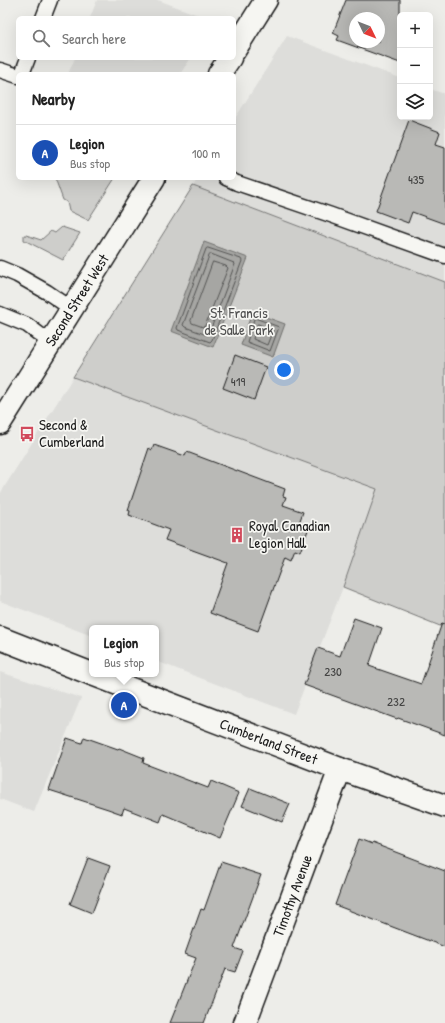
<!DOCTYPE html>
<meta charset="utf-8">
<style>
:root{--surface:#fff;--page:#f6f6f6;--text:#222;--muted:#767676;--line:#e0e0e0;--accent:#d1495b}
body{margin:0;font-family:"Patrick Hand",sans-serif;background:var(--page);color:var(--text)}
.controls{position:absolute;right:12px;top:12px;display:grid;overflow:hidden;border-radius:6px;box-shadow:0 4px 16px #0002}
.controls button{width:36px;height:36px;display:grid;place-items:center;padding:0;border:0;border-bottom:1px solid var(--line);background:var(--surface);color:var(--text);font:20px sans-serif}
.compass{position:absolute;left:349px;top:12px;width:36px;height:36px;border-radius:50%;background:var(--surface);box-shadow:0 4px 16px #0002;rotate:133deg}
.you{position:absolute;left:284px;top:370px;width:14px;height:14px;margin:-10px;border:3px solid #fff;border-radius:50%;background:#1a73e8;box-shadow:0 0 0 6px #1a73e833}
.badge{display:grid;place-items:center;width:26px;height:26px;border-radius:50%;background:var(--accent);color:#fff;font-size:13px;font-weight:700}
.pin{position:absolute;translate:-50% -50%;border:2px solid #fff;box-shadow:0 1px 4px #0006}
.popup{position:absolute;left:89px;top:625px;width:70px;height:52px;box-sizing:border-box;display:grid;place-content:center;border-radius:6px;background:var(--surface);filter:drop-shadow(0 1px 3px #0005);font-size:13px;white-space:nowrap;color:var(--muted)}
.popup b{font-size:15px;color:var(--text)}
.popup::after{content:'';position:absolute;left:50%;top:100%;margin-left:-8px;border:8px solid transparent;border-top-color:var(--surface)}
.list{margin:0;padding:0;list-style:none}
h2{display:flex;justify-content:space-between;align-items:center;height:52px;margin:0;padding:0 16px;font-size:17px}
h2 small{font-size:13px;font-weight:400;color:var(--muted)}
.list li{display:grid;grid-template-columns:26px 1fr auto;gap:12px;align-items:center;box-sizing:border-box;height:56px;padding:0 16px;border-top:1px solid var(--line)}
.list b{display:block;font-size:15px;white-space:nowrap}
.list p{margin:0;font-size:13px;white-space:nowrap;color:var(--muted)}
.list em{font-size:13px;font-style:normal;color:var(--muted)}
.icon{flex:none;width:22px;height:22px;fill:none;stroke:currentColor;stroke-width:2;stroke-linecap:round;stroke-linejoin:round}
.map{position:relative;flex:none;width:445px;height:1023px;overflow:hidden}
.search{position:absolute;background:var(--surface);box-shadow:0 4px 16px #0002;left:16px;top:16px;width:220px;height:44px;display:flex;align-items:center;gap:10px;box-sizing:border-box;padding:0 14px;border-radius:6px;color:var(--muted);font-size:15px}
.panel{position:absolute;background:var(--surface);box-shadow:0 4px 16px #0002;left:16px;top:72px;width:220px;height:108px;border-radius:6px}
.map>svg:first-child{display:block}
</style>
<div class="map">
<svg width="445" height="1023" viewBox="0 0 445 1023">
<rect width="100%" height="100%" fill="#edede9"/>
<filter id="ink" filterUnits="userSpaceOnUse"><feTurbulence type="fractalNoise" baseFrequency=".025" numOctaves="2"/><feDisplacementMap in="SourceGraphic" scale="8" xChannelSelector="R" yChannelSelector="G"/><feConvolveMatrix kernelMatrix="1 2 1 2 8 2 1 2 1" color-interpolation-filters="sRGB"/></filter>
<g filter="url(#ink)">
<g fill="#ddddda">
<path d="M97 0H158L206 18H90Z"/>
<path d="M287 36 400 78V117H430V89L445 94V282L193 186 198 178H234V120Z"/>
<path d="M75 58H191L180 74H68Z"/>
<path d="M73 377 378 489 343 587 294 714 156 661V628H92V636L0 601V494Z"/>
<path d="M0 672 81 698 34 812 0 799Z"/>
</g>
<g fill="#cececb" stroke="#757574">
<path d="M55 178H115L88 220 69 211 67 202 63 200Z"/>
<path d="M193 186 445 282V628L343 587 377 489 73 377Z"/>
<path d="M62 227 80 233 63 260 24 240V235H26L41 240 51 231 55 233Z"/>
</g>
<g fill="#a6a6a3" stroke="#6f6f6d">
<path d="M204 242 248 258 213 347 171 331Z"/>
<path d="M252 312 285 324 273 357 241 345Z"/>
</g>
<g fill="none" stroke-linecap="round" stroke-linejoin="round">
<g stroke="#535352" stroke-width="1">
<path d="M208 248 241 259 242 261 212 340 210 342 178 330 177 328 206 249Z"/>
<path d="M211 254 234 263 235 264 209 334 207 335 185 327 183 325 209 256Z"/>
<path d="M213 262 226 266 228 268 205 326 203 327 192 323 191 321Z"/>
<path d="M255 318 279 327 270 351 247 342 254 319Z"/>
<path d="M258 324 273 330 267 345 253 339 257 325Z"/>
</g>
</g>
<g fill="#b9b9b6" stroke="#1c1c1c" fill-rule="evenodd">
<path d="M346 0H400V63L337 40 339 36 333 33ZM355 18H379V42H355Z"/>
<path d="M409 120 440 132 436 144 445 147V224L412 212 408 223 376 211Z"/>
<path d="M235 355 266 367 254 400 223 388Z"/>
<path d="M154 445 185 456 187 452 285 489 283 496 286 497 283 505 303 512 298 526 308 530 300 552 295 550 291 560 285 557 258 631 210 613 228 563 165 540 169 530 129 515 130 511 128 510 149 448 152 450Z"/>
<path d="M354 618 382 628 369 666 421 684 442 623 445 624V735L398 718 397 719 304 685 318 648 340 656Z"/>
<path d="M84 737 118 749 119 748 144 758 143 763 208 788 211 781 239 793 220 838 163 814 160 822 124 808 122 814 108 809 49 790 67 738 82 743Z"/>
<path d="M250 788 290 804 282 822 242 806Z"/>
<path d="M359 839 372 844V843L445 871V947L335 905Z"/>
<path d="M88 858 110 866 92 913 70 904Z"/>
<path d="M221 862 261 875 234 948 243 951 235 972 225 969 204 1023H170L196 958 185 954 201 909 204 910Z"/>
</g>
<g fill="none" stroke-linecap="round" stroke-linejoin="round">
<defs>
<g id="lane">
<path d="M43 18 50 0"/>
<path d="M0 70 18 76"/>
<path d="M22 74 28 58"/>
<path d="M226 178 237 183 331 215 445 256"/>
<path d="M0 268 17 275 47 292 72 309"/>
<path d="M0 314 27 325 51 343"/>
</g>
<g id="street">
<path id="s1" d="M245 1023 340 769"/>
</g>
<g id="secondary">
<path d="M234 51 266 0"/>
<path d="M219 74 230 58"/>
<path id="s2" d="M0 423 154 178"/>
<path d="M0 638 92 674"/>
<path id="s3" d="M92 674 340 769 445 806"/>
</g>
</defs>
<use href="#lane" stroke="#1c1c1c" stroke-width="17"/>
<use href="#street" stroke="#1c1c1c" stroke-width="25"/>
<use href="#secondary" stroke="#1c1c1c" stroke-width="25"/>
<use href="#lane" stroke="#f6f6f2" stroke-width="14"/>
<use href="#street" stroke="#f6f6f2" stroke-width="22"/>
<use href="#secondary" stroke="#f6f6f2" stroke-width="22"/>
</g>
</g>
<defs>
<symbol id="bus-bare" viewBox="-9 -9 18 18"><path d="M-5-6H5V4H4V6H2V4H-2V6H-4V4H-5ZM-3.5-4V0h7V-4ZM-3.5 1.2v1.5H-2V1.2ZM2 1.2v1.5H3.5V1.2Z" fill="#d1495b" stroke="#f6f6f2" stroke-width="2.5" paint-order="stroke"/></symbol>
<symbol id="building-bare" viewBox="-9 -9 18 18"><path d="M-4-6H4V6H1V3H-1V6H-4ZM-2.5-4.3h1.7v1.8h-1.7ZM.8-4.3h1.7v1.8H.8ZM-2.5-1h1.7V.8h-1.7ZM.8-1h1.7V.8H.8Z" fill="#d1495b" stroke="#f6f6f2" stroke-width="2.5" paint-order="stroke"/></symbol>
</defs>
<g fill-rule="evenodd">
<use href="#bus-bare" x="16" y="423" width="22" height="22"/>
<use href="#building-bare" x="226" y="524" width="22" height="22"/>
</g>
<g text-anchor="middle" stroke-width="3.5" stroke-linejoin="round" paint-order="stroke">
<g font-size="13" fill="#434342">
<text x="416" y="184">435</text>
<text x="238" y="386">419</text>
<text x="333" y="676">230</text>
<text x="396" y="706">232</text>
</g>
<g font-size="15" fill="#1c1c1c" stroke="#f6f6f2">
<text dy="5" stroke="none"><textPath href="#s2" startOffset="145">Second Street West</textPath></text>
<text dy="5" stroke="none"><textPath href="#s3" startOffset="189">Cumberland Street</textPath></text>
<text dy="5" stroke="none"><textPath href="#s1" startOffset="136">Timothy Avenue</textPath></text>
</g>
<g font-size="15" fill="#515151" stroke="#f6f6f2">
<text x="239" y="318">St. Francis<tspan x="239" dy="17">de Salle Park</tspan></text>
</g>
<g font-size="15" fill="#1c1c1c" stroke="#f6f6f2" text-anchor="start">
<text x="39" y="430">Second &amp;<tspan x="39" dy="17">Cumberland</tspan></text>
<text x="249" y="531">Royal Canadian<tspan x="249" dy="17">Legion Hall</tspan></text>
</g>
</g>
</svg>
<div class="controls">
<button>+</button>
<button>−</button>
<button><svg class="icon" aria-label="layers" viewBox="0 0 24 24"><path d="M12 4l9 5-9 5-9-5zM3 14l9 5 9-5"/></svg></button>
</div>
<svg class="compass" viewBox="-18 -18 36 36"><path d="M0-13l5 13h-10z" fill="#e53935"/><path d="M0 13l5-13h-10z" fill="#767676"/></svg>
<div class="you"></div>
<div class="pin badge" style="left:124px;top:705px;background:#1a4fb4">A</div>
<div class="popup"><b>Legion</b>Bus stop</div>
<div class="search"><svg class="icon" aria-label="search" viewBox="0 0 24 24"><circle cx="10" cy="10" r="6"/><path d="M15 15l6 6"/></svg>Search here</div>
<section class="panel">
<h2>Nearby<small></small></h2>
<ul class="list">
<li><span class="badge" style="background:#1a4fb4">A</span><div><b>Legion</b><p>Bus stop</p></div><em>100 m</em></li>
</ul>
</section>
</div>
